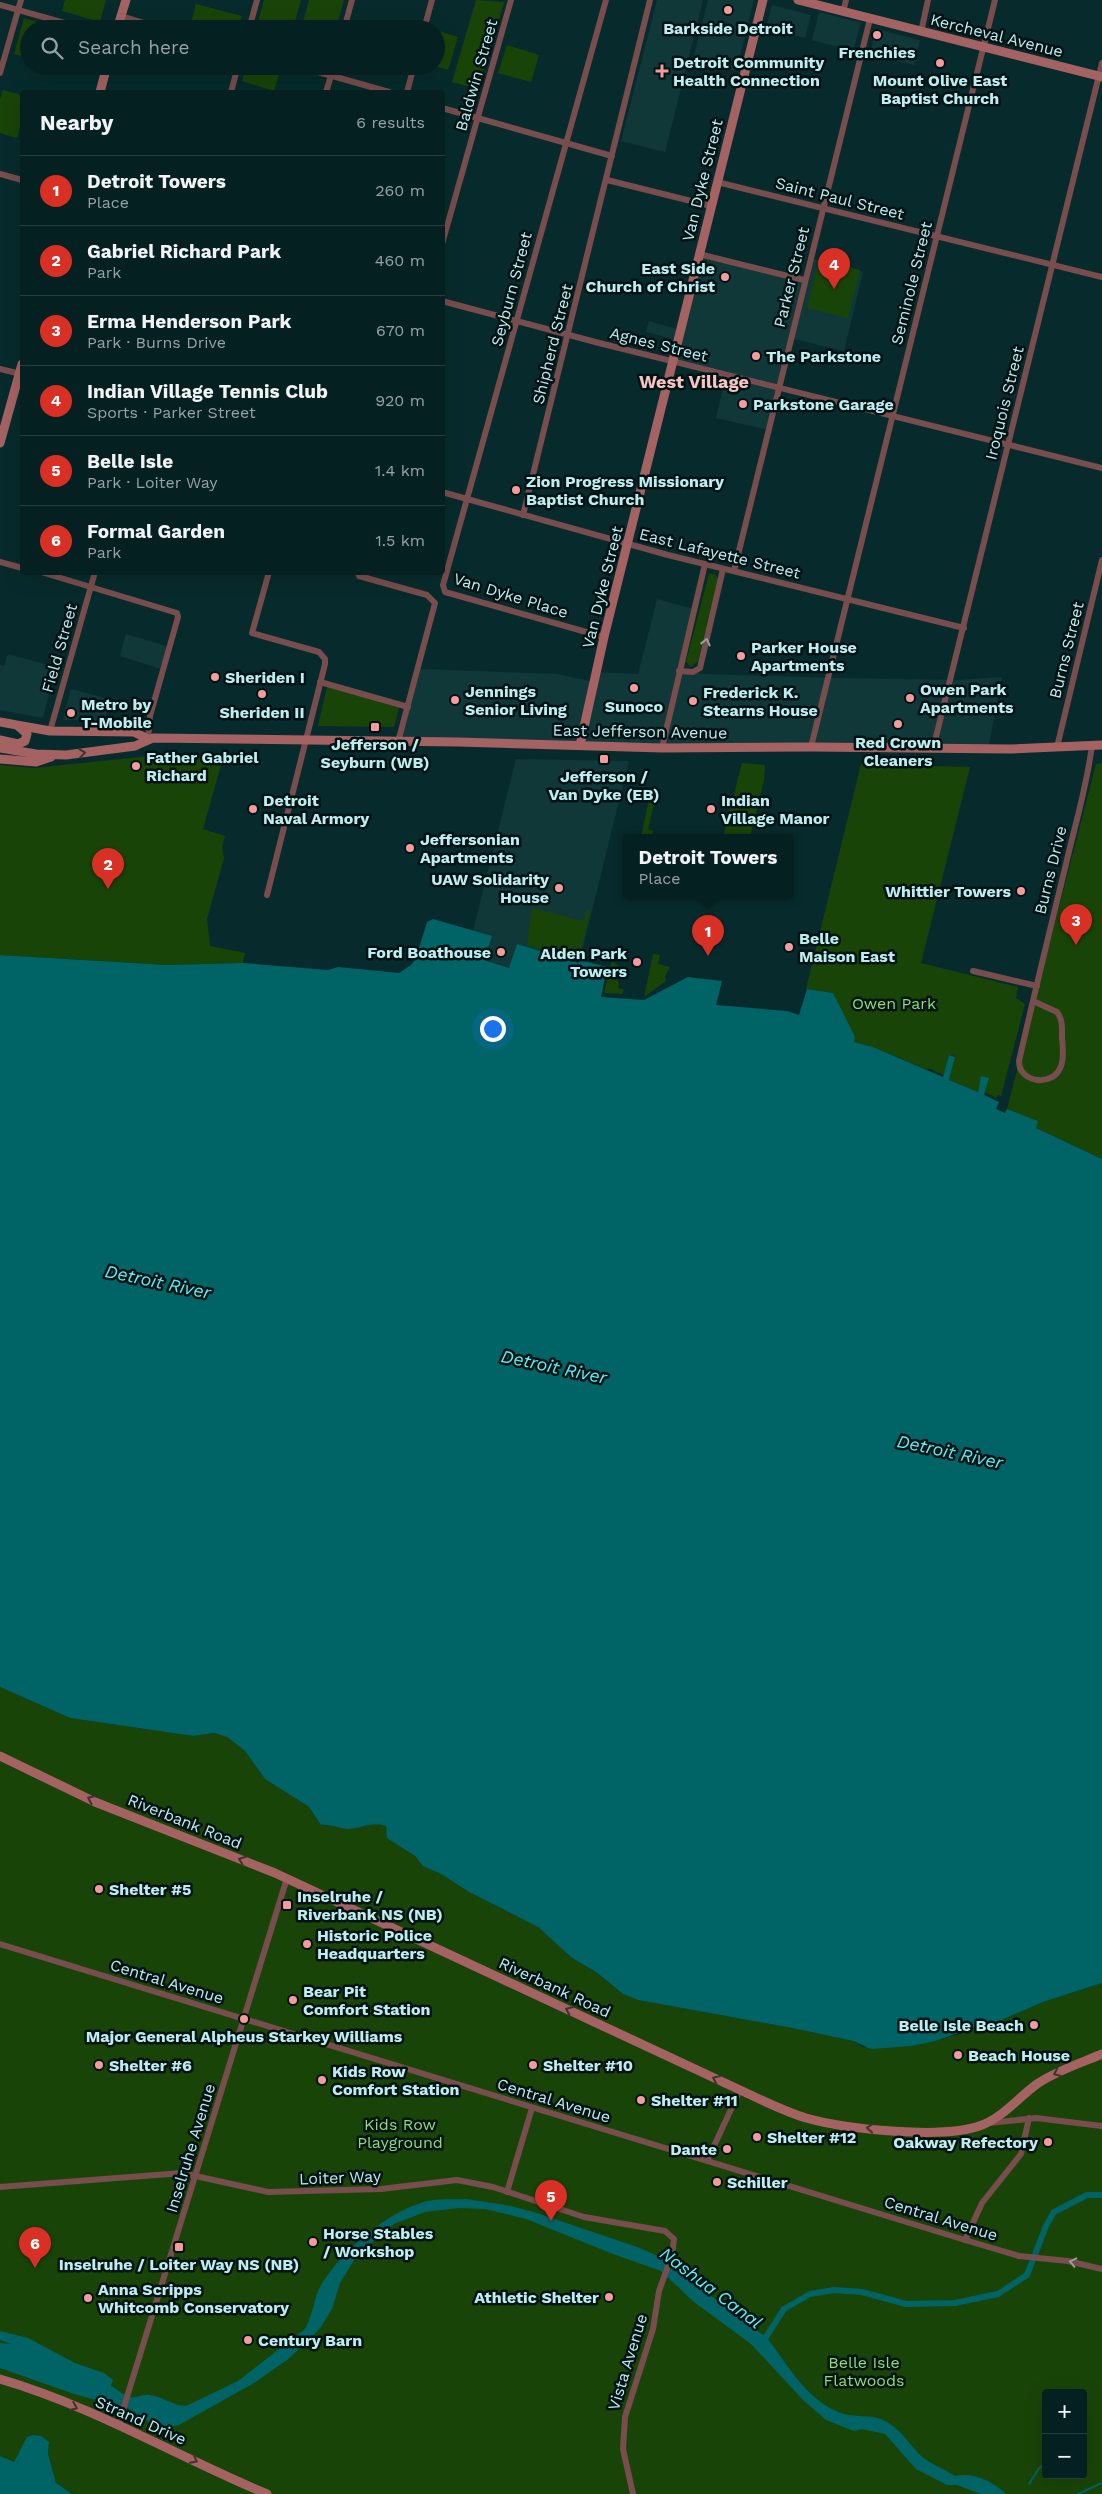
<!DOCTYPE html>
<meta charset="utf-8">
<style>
:root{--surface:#052021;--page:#0e282a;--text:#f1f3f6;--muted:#97a3a5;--line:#263e3f;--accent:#d93025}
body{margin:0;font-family:"Work Sans",sans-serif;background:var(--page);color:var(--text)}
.controls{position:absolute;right:15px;bottom:15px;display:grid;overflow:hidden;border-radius:5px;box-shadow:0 5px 20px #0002}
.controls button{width:45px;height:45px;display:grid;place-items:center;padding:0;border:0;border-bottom:1px solid var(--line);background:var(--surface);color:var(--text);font:25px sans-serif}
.you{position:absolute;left:492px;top:1028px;width:18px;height:18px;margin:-12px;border:4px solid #fff;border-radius:50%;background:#1a73e8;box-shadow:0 0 0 8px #1a73e833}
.badge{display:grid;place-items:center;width:32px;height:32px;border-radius:50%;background:var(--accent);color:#fff;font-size:16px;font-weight:700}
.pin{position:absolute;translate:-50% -41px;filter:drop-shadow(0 1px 2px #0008)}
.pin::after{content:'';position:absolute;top:26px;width:18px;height:15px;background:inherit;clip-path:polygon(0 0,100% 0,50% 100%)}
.popup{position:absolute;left:622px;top:834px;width:172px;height:65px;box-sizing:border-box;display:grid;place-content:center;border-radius:5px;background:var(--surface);filter:drop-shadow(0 1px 4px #0005);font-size:16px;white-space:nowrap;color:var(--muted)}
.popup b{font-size:19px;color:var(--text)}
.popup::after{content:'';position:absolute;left:50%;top:100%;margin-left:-10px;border:10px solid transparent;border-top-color:var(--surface)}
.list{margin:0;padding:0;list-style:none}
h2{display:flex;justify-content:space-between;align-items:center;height:65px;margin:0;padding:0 20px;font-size:21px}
h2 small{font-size:16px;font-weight:400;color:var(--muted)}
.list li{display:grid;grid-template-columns:32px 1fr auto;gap:15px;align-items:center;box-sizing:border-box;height:70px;padding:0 20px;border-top:1px solid var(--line)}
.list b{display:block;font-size:19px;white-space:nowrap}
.list p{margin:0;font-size:16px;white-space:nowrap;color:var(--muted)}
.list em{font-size:16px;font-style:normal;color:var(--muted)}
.icon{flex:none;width:28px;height:28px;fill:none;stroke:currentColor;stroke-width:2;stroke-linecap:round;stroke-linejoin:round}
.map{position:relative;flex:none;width:1102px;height:2494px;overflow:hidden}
.search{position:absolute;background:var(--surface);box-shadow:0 5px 20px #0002;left:20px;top:20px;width:425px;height:55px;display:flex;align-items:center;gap:12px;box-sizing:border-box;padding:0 18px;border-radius:28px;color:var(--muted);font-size:19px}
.panel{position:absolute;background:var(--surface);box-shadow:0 5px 20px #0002;left:20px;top:90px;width:425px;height:485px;border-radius:5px}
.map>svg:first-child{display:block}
</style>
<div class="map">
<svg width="1102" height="2494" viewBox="0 0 1102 2494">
<rect width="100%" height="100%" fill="#072b2c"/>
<g fill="#103839">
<path d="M657 0H703L665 152 621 141Z"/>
<path d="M708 0H754L736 71 693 59Z"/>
<path d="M772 5 811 15 805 38 766 28Z"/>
<path d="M819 12 861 23 853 51 812 40Z"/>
<path d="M876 29 920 40 914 65 870 54Z"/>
<path d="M699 254 804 280 810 258 863 272 844 351 790 338 768 430 716 418 726 375 673 362 678 340 646 332 649 321 680 330Z"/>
<path d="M657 599 694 609 680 670 705 674 838 678 959 680 1002 677 988 749 398 742 418 669 557 674 594 682 596 672 638 674Z"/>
<path d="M126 634 170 647 164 670 120 656Z"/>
<path d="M8 654 56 667 43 718 0 710V665L4 666Z"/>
<path d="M71 689 109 699 105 720H63Z"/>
<path d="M516 759 629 761 579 963 518 945 510 968 484 960 473 931Z"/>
</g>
<g fill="#194408" fill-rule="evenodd">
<path d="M65 0H106L100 22 62 11Z"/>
<path d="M264 0H301L293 29H256Z"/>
<path d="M309 0H344L336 29H301Z"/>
<path d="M476 0 504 2 478 89 452 82Z"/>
<path d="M196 4 242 16 238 29H201L190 26Z"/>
<path d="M24 18 49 26 48 29H29V58L14 54Z"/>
<path d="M436 30 458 37 448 70 435 66Z"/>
<path d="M507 45 539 55 531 82 498 73Z"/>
<path d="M246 66 281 68 274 91 242 81Z"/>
<path d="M3 90 22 95V119L17 138 0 133V99Z"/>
<path d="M819 259 860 270 848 318 807 308Z"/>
<path d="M709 574H715L718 578 698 661 691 667 686 662Z"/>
<path d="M327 687 399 708 394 727 318 726Z"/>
<path d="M169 754H224L203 829 225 836 222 847 224 858 207 919 210 946 245 953 243 963 167 965 0 955V765L34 768Z"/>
<path d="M742 763 765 765 764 780 750 837H723Z"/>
<path d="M1102 763V1159L1036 1128 1037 1121 1007 1109 1096 764Z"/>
<path d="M861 764 970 767 921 963 1018 987 1016 998 1025 1004 1001 1096 998 1095 996 1098 985 1092 988 1078 978 1092 949 1080 955 1056 949 1055 944 1075 928 1068V1070L873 1047 854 1042 833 993 806 989Z"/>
<path d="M651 790 655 791 654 794 656 795 648 829 653 831 652 837H641Z"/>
<path d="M532 908 584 921 587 909 591 910 578 961 527 945Z"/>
<path d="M653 954 660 955 658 964 670 967 665 976 666 981 644 997Z"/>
<path d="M612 961 620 967V973L617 979 619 984 618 988 624 990 622 994 604 993Z"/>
<path d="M0 1687 70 1718 193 1736 214 1733 227 1737 245 1751 265 1779 309 1807 321 1825C332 1824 342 1830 354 1828 365 1827 375 1821 386 1826L388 1838 415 1856 423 1866 441 1874 469 1892 538 1927 572 1958 596 1972 623 1994 638 2000 792 2028 853 2041 863 2047 912 2046 961 2034 987 2023 992 2024 1043 2002 1102 1983V2494H73L56 2484 48 2454 49 2442 24 2444 14 2462 0 2456ZM1046 2393H1083V2475H1046Z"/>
</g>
<g fill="#006366">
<path d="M433 919 492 936 484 960 509 968 517 944 579 963 580 960 607 967 601 997 644 1000 688 977 722 981 716 1005 787 1011 799 1015 807 989 833 993 855 1037 854 1042 873 1047 943 1077 949 1055 955 1057 949 1080 978 1092 981 1076 989 1078 984 1095 999 1102 996 1109 1005 1113 1007 1109 1038 1121 1036 1128 1102 1159V1983L1043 2002 992 2024 987 2023 935 2041 912 2046 871 2049 853 2041 792 2028 638 2000 623 1994 596 1972 572 1958 538 1927 469 1892 441 1874 423 1866 415 1856 387 1838 386 1826C374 1821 362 1828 349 1829 339 1829 330 1824 321 1825L309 1807 265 1779 245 1751 227 1737 214 1733 193 1736 70 1718 0 1687V955L167 965 243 963 328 970 338 967 399 973 411 965 416 958 427 922Z"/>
<path d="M466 2199 506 2205 534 2212 637 2247 658 2256 767 2338C789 2366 806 2400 841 2413 854 2418 871 2414 883 2420 899 2427 907 2441 919 2454 929 2464 943 2468 955 2476 972 2472 992 2480 1006 2494H981L957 2485H947L916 2469 885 2434 862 2429 854 2431 826 2420 803 2400 751 2344 694 2302 661 2271 613 2254 526 2219 485 2209 459 2208 425 2212 394 2224 358 2254 340 2283 332 2309 321 2327 310 2339 287 2360 254 2383 179 2425 164 2428 151 2423 129 2409 74 2394 0 2368V2343L11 2344 0 2340V2331L28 2338 75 2363 104 2373 113 2380 111 2386C118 2389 122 2395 130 2397 136 2399 142 2394 149 2395 163 2396 173 2406 186 2406L238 2381 305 2329C313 2315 314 2297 321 2285 343 2250 384 2214 424 2202 437 2198 453 2200 466 2199Z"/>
<path d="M33 2435 41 2436 49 2442 48 2454 56 2483 72 2494H0V2456L14 2462 27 2437Z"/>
</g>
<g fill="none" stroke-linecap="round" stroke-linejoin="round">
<g stroke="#006366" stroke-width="2">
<path d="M1029 2484 1039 2468 1046 2464"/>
<path d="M1078 2494 1102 2483"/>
</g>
<path stroke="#006366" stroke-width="6" d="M762 2343 784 2309 810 2294 834 2290 862 2292 906 2304 955 2303 998 2294 1027 2275 1046 2226 1054 2212 1087 2195H1102"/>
<g stroke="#774d4d" stroke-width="6">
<path d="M0 5 86 29"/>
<path d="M843 12 846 0"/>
<path d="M121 16 164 29"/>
<path d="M249 29 257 0"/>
<path d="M344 29 352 0"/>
<path d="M424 29 432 0"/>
<path d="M921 32 928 0"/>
<path d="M297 66 389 92"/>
<path d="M0 73 21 0"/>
<path d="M231 92 238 66"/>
<path d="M326 92 334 66"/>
<path d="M407 92 414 66"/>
<path d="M442 108 612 156"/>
<path d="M0 174 22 180"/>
<path d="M607 180 711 206"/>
<path d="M717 182 1102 277"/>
<path d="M442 244 511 0"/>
<path d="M699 254 804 280"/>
<path d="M442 301 599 343 1102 468"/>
<path d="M0 369 21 374"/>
<path d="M442 492 668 555 964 628"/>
<path d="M523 515 650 0"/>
<path d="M0 562 22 568"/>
<path d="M734 571 870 19"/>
<path d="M41 572 177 613 178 617 150 716 148 739"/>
<path d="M358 572 359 576 427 595 435 603 398 742"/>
<path d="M604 637 445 592 443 585 606 0"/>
<path d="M679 671 693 672 700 668 723 569"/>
<path d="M320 682 408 707"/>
<path d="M50 731 95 572"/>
<path d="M811 747 995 0"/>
<path d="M1057 747 1102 560"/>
<path d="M662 748 705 564"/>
<path d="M933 749 1102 63"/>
<path d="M267 895 325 664V659L319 652 252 633 269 572"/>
<path d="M973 971 1037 986"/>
<path d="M1033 1001 1057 1012C1063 1020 1062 1029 1062 1038 1063 1047 1064 1058 1061 1066 1054 1087 1019 1084 1019 1061 1034 995 1050 930 1066 864 1075 825 1087 786 1092 745"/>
<path d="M0 1944 965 2240 1019 2256 1068 2261 1102 2269"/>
<path d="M989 2123 1036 2118 1102 2126"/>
<path d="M707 2161 740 2090"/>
<path d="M0 2187 182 2173 268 2192 381 2189 457 2180 493 2187 584 2217 665 2231 674 2239 672 2255 659 2291 653 2329 625 2417 623 2449 633 2494"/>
<path d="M507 2192 532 2108"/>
<path d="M965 2240 982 2203 1021 2154 1029 2118"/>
<path d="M118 2426 287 1878"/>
</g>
<g stroke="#a56263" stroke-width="9">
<path d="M798 0 1102 77"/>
<path d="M117 29 126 0"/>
<path d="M100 92 107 66"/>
<path d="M0 443 22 364"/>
<path d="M0 722 50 731 134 732 148 739"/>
<path d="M0 740 18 744 25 741 27 734 18 726"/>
<path d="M580 745 604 637 763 0"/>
<path d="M0 748 36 754 66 755 135 746 153 738 458 742 662 748 811 747 1011 749 1102 745"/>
<path d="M0 759 36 762 51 757"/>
<path d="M0 1756 95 1802 275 1873 740 2090C762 2100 783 2111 806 2118 845 2129 945 2140 982 2125 1003 2117 1019 2097 1037 2084 1056 2071 1081 2063 1102 2054"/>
<path d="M0 2379C93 2406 178 2457 267 2494"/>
</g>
</g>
<defs><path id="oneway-chevron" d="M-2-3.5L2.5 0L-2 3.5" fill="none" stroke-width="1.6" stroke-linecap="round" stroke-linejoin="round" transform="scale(1.25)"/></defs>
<g stroke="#9a9d9e">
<use href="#oneway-chevron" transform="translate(706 642) rotate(-76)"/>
<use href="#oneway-chevron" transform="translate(1073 2262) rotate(-167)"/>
</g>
<g stroke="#423233">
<use href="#oneway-chevron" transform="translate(82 753) rotate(-7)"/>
<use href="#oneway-chevron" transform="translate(91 1799) rotate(-155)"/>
<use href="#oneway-chevron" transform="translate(242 1860) rotate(-159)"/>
<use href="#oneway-chevron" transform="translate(569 2010) rotate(-155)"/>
<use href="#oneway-chevron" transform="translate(1057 2073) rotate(156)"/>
<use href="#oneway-chevron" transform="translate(716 2079) rotate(-155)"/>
<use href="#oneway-chevron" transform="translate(870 2128) rotate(-175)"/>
<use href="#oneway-chevron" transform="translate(74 2407) rotate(23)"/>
<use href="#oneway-chevron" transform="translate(194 2460) rotate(27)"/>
</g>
<g fill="#f59b9c" stroke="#001213" stroke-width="2">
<circle cx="728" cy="10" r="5"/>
<circle cx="877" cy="35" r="5"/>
<circle cx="940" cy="63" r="5"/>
<path d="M659.5 63.5h5v5h5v5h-5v5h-5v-5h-5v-5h5z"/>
<circle cx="725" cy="277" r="5"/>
<circle cx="756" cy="356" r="5"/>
<circle cx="743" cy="404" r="5"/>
<circle cx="516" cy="490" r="5"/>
<circle cx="741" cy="656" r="5"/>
<circle cx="215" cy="677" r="5"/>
<circle cx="634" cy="688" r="5"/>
<circle cx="262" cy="694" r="5"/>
<circle cx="910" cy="698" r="5"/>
<circle cx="455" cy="700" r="5"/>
<circle cx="693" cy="701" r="5"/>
<circle cx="71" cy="713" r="5"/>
<circle cx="898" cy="724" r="5"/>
<rect x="370" y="722" width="10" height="10" rx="2.5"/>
<rect x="599" y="754" width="10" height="10" rx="2.5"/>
<circle cx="136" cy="766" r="5"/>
<circle cx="253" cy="809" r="5"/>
<circle cx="711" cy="809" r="5"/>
<circle cx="410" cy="848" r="5"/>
<circle cx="559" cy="888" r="5"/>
<circle cx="1021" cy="891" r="5"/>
<circle cx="789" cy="947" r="5"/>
<circle cx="501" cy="952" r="5"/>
<circle cx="637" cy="962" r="5"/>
<circle cx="99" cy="1889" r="5"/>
<rect x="282" y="1900" width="10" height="10" rx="2.5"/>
<circle cx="307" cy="1944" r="5"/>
<circle cx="293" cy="2000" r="5"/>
<circle cx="244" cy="2019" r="5"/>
<circle cx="1034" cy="2025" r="5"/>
<circle cx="958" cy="2055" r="5"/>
<circle cx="99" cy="2065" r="5"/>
<circle cx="533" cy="2065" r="5"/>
<circle cx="322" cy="2080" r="5"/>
<circle cx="641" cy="2100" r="5"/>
<circle cx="757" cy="2137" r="5"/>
<circle cx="1048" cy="2142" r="5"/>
<circle cx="727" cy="2149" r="5"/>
<circle cx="717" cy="2182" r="5"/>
<circle cx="313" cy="2242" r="5"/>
<rect x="174" y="2242" width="10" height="10" rx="2.5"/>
<circle cx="609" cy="2297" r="5"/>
<circle cx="88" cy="2298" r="5"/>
<circle cx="248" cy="2340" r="5"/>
</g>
<g text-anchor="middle" stroke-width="5" stroke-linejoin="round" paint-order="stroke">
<g font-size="16" font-weight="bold" fill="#bdedef" stroke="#001213" text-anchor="start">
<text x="728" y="34" text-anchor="middle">Barkside Detroit</text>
<text x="877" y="58" text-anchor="middle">Frenchies</text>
<text x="673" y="68">Detroit Community<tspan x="673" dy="18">Health Connection</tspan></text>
<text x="940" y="86" text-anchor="middle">Mount Olive East<tspan x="940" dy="18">Baptist Church</tspan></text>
<text x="715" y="274" text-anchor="end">East Side<tspan x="715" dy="18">Church of Christ</tspan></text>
<text x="766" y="362">The Parkstone</text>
<text x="753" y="410">Parkstone Garage</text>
<text x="526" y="487">Zion Progress Missionary<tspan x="526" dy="18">Baptist Church</tspan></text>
<text x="751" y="653">Parker House<tspan x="751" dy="18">Apartments</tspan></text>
<text x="225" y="683">Sheriden I</text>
<text x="920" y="695">Owen Park<tspan x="920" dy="18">Apartments</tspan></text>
<text x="465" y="697">Jennings<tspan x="465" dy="18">Senior Living</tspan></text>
<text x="703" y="698">Frederick K.<tspan x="703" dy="18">Stearns House</tspan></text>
<text x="81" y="710">Metro by<tspan x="81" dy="18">T-Mobile</tspan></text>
<text x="634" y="712" text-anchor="middle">Sunoco</text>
<text x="262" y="718" text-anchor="middle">Sheriden II</text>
<text x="898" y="748" text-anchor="middle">Red Crown<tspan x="898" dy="18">Cleaners</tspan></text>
<text x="375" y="750" text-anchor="middle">Jefferson /<tspan x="375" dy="18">Seyburn (WB)</tspan></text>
<text x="146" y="763">Father Gabriel<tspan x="146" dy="18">Richard</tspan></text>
<text x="604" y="782" text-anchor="middle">Jefferson /<tspan x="604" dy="18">Van Dyke (EB)</tspan></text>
<text x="263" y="806">Detroit<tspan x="263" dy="18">Naval Armory</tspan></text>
<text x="721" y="806">Indian<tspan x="721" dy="18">Village Manor</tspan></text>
<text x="420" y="845">Jeffersonian<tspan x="420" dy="18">Apartments</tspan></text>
<text x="549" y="885" text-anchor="end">UAW Solidarity<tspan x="549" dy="18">House</tspan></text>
<text x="1011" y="897" text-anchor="end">Whittier Towers</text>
<text x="799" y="944">Belle<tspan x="799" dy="18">Maison East</tspan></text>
<text x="491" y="958" text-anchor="end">Ford Boathouse</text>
<text x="627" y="959" text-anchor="end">Alden Park<tspan x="627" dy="18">Towers</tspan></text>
<text x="109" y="1895">Shelter #5</text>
<text x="297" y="1902">Inselruhe /<tspan x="297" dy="18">Riverbank NS (NB)</tspan></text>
<text x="317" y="1941">Historic Police<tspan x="317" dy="18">Headquarters</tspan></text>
<text x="303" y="1997">Bear Pit<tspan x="303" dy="18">Comfort Station</tspan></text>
<text x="1024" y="2031" text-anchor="end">Belle Isle Beach</text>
<text x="244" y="2042" text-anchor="middle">Major General Alpheus Starkey Williams</text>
<text x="968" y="2061">Beach House</text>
<text x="109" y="2071">Shelter #6</text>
<text x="543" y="2071">Shelter #10</text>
<text x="332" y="2077">Kids Row<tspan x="332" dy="18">Comfort Station</tspan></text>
<text x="651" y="2106">Shelter #11</text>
<text x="767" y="2143">Shelter #12</text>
<text x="1038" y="2148" text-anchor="end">Oakway Refectory</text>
<text x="717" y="2155" text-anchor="end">Dante</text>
<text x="727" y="2188">Schiller</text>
<text x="323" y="2239">Horse Stables<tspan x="323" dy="18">/ Workshop</tspan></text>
<text x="179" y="2270" text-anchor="middle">Inselruhe / Loiter Way NS (NB)</text>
<text x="98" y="2295">Anna Scripps<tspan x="98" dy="18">Whitcomb Conservatory</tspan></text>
<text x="599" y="2303" text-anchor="end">Athletic Shelter</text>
<text x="258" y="2346">Century Barn</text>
</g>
<g font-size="16" fill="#bdedef" stroke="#001213">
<text transform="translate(997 35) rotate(14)" y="6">Kercheval Avenue</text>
<text transform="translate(476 75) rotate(-74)" y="6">Baldwin Street</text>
<text transform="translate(702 180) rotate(-76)" y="6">Van Dyke Street</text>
<text transform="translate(840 198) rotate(14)" y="6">Saint Paul Street</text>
<text transform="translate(791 277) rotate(-76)" y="6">Parker Street</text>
<text transform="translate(911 283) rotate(-76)" y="6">Seminole Street</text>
<text transform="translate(511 289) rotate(-75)" y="6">Seyburn Street</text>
<text transform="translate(552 344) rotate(-76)" y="6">Shipherd Street</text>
<text transform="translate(659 344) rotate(14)" y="6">Agnes Street</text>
<text transform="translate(1004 403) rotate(-76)" y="6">Iroquois Street</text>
<text transform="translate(720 553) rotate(14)" y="6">East Lafayette Street</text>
<text transform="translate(602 587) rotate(-76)" y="6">Van Dyke Street</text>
<text transform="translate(511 595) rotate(17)" y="6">Van Dyke Place</text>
<text transform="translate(59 648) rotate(-74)" y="6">Field Street</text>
<text transform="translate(1066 650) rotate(-76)" y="6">Burns Street</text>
<text transform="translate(640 731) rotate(1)" y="6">East Jefferson Avenue</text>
<text transform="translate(1050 870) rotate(-76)" y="6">Burns Drive</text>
<text transform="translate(185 1821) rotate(22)" y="6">Riverbank Road</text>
<text transform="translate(167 1981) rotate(17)" y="6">Central Avenue</text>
<text transform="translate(555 1987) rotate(25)" y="6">Riverbank Road</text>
<text transform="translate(554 2100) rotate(17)" y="6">Central Avenue</text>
<text transform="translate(190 2148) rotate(-73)" y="6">Inselruhe Avenue</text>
<text transform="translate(340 2177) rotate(-2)" y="6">Loiter Way</text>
<text transform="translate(941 2218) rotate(17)" y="6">Central Avenue</text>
<text transform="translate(627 2362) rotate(-73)" y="6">Vista Avenue</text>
<text transform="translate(141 2420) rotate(24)" y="6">Strand Drive</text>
</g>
<g font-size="16" fill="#8ddd75" stroke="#001213">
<text x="894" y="1009">Owen Park</text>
<text x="400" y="2130">Kids Row<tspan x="400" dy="18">Playground</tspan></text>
<text x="864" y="2368">Belle Isle<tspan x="864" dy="18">Flatwoods</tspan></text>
</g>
<g font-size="18" font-weight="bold" fill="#f7c3c3" stroke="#001213">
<text x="694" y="388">West Village</text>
</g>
<g font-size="18" font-style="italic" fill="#59f2f8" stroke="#001213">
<text transform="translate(158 1282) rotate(12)" y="6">Detroit River</text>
<text transform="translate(554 1367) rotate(12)" y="6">Detroit River</text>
<text transform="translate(950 1452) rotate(12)" y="6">Detroit River</text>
<text transform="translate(711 2288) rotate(37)" y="6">Nashua Canal</text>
</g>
</g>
</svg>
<div class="controls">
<button>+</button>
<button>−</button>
</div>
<div class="you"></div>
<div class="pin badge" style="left:708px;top:956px">1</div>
<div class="popup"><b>Detroit Towers</b>Place</div>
<div class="pin badge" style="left:108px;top:889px">2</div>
<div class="pin badge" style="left:1076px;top:945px">3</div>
<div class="pin badge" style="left:834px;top:289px">4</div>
<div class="pin badge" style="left:551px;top:2221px">5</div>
<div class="pin badge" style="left:35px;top:2268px">6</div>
<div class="search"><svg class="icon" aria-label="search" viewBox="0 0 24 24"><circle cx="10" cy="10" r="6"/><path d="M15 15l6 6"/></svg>Search here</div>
<section class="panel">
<h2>Nearby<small>6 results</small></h2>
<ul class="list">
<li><span class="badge">1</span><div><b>Detroit Towers</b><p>Place</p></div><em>260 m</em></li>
<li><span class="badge">2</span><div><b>Gabriel Richard Park</b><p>Park</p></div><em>460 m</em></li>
<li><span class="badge">3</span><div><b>Erma Henderson Park</b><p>Park · Burns Drive</p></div><em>670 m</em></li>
<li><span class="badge">4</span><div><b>Indian Village Tennis Club</b><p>Sports · Parker Street</p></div><em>920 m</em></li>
<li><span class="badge">5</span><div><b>Belle Isle</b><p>Park · Loiter Way</p></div><em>1.4 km</em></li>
<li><span class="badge">6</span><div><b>Formal Garden</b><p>Park</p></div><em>1.5 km</em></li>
</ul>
</section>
</div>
